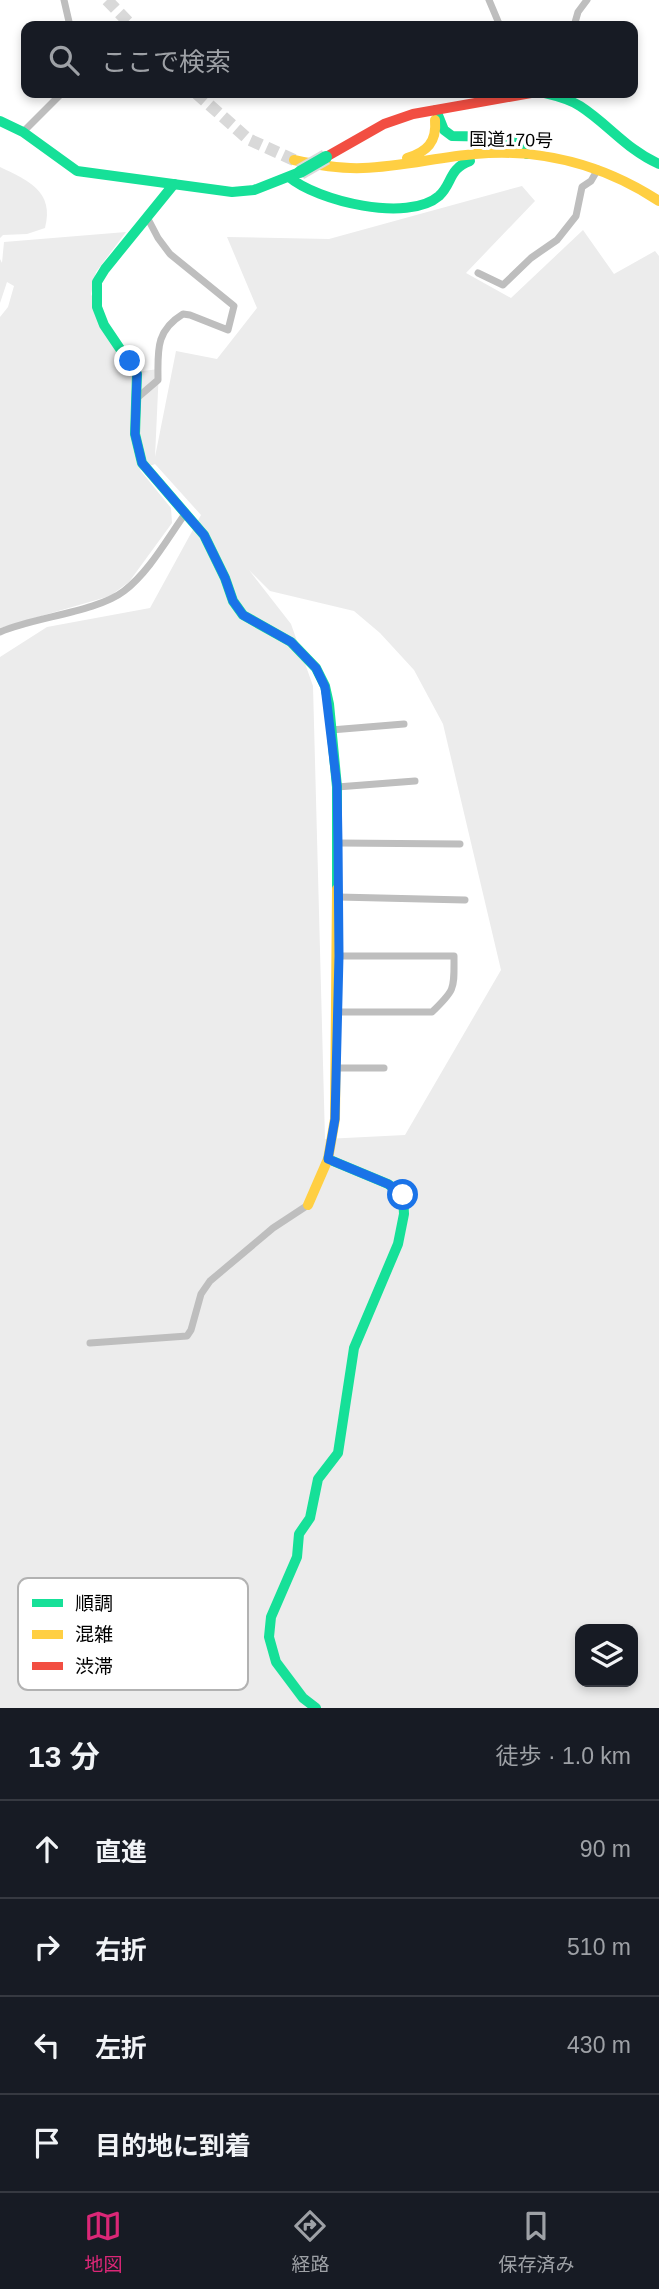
<!DOCTYPE html>
<html lang="ja">
<meta charset="utf-8">
<style>
:root{--surface:#171b24;--page:#242831;--text:#f1f3f6;--muted:#9ea1a6;--line:#363941;--accent:#db2777}
body{margin:0;font-family:Arial,"Noto Sans JP",sans-serif;background:var(--page);color:var(--text)}
.controls{position:absolute;right:21px;bottom:21px;display:grid;overflow:hidden;border-radius:14px;box-shadow:0 4px 10px #0003}
.controls button{width:63px;height:63px;display:grid;place-items:center;padding:0;border:0;border-bottom:2px solid var(--line);background:var(--surface);color:var(--text);font:35px sans-serif}
.stop{position:absolute;width:21px;height:21px;margin:-16px;border:5px solid #1a73e8;border-radius:50%;background:#fff}
.stop.end{background:#1a73e8;border-color:#fff;box-shadow:0 2px 7px #0008}
.list{margin:0;padding:0;list-style:none}
h2{display:flex;justify-content:space-between;align-items:center;height:91px;margin:0;padding:0 28px;font-size:30px}
h2 small{font-size:23px;font-weight:400;color:var(--muted)}
.list li{display:grid;grid-template-columns:46px 1fr auto;gap:21px;align-items:center;box-sizing:border-box;height:98px;padding:0 28px;border-top:2px solid var(--line)}
.list b{display:block;font-size:26px;white-space:nowrap}
.list em{font-size:23px;font-style:normal;color:var(--muted)}
.icon{flex:none;width:38px;height:38px;fill:none;stroke:currentColor;stroke-width:2;stroke-linecap:round;stroke-linejoin:round}
.map{position:relative;flex:none;width:659px;height:1708px;overflow:hidden}
.search{position:absolute;background:var(--surface);box-shadow:0 4px 10px #0003;left:21px;right:21px;top:21px;height:77px;display:flex;align-items:center;gap:18px;box-sizing:border-box;padding:0 24px;border-radius:14px;color:var(--muted);font-size:26px}
.sheet{height:483px;background:var(--surface)}
nav{display:flex;justify-content:space-around;align-items:center;box-sizing:border-box;height:98px;border-top:2px solid var(--line);background:var(--surface);font-size:19px;color:var(--muted)}
nav a{display:grid;justify-items:center;gap:4px}
nav .on{color:var(--accent)}
.map>svg:first-child{display:block}
</style>
<div class="map">
<svg width="659" height="1708" viewBox="0 0 659 1708">
<rect width="100%" height="100%" fill="#fff"/>
<g fill="#ececec" fill-rule="evenodd">
<path d="M0 167C27 180 55 191 45 228L27 234 3 235 0 238Z"/>
<path d="M522 186 535 201 466 273 511 298 583 230 614 274 655 251 659 256V1708H0V657L47 627 150 608 201 515 155 464 140 470 171 508 172 523 129 582 110 596 0 628V317L8 307 14 286 7 282 0 303V259L2 263 4 242 126 232 96 272 91 294 126 373 159 369 155 457 176 351 217 359 257 308 227 237 329 239ZM249 570 270 591 354 611 380 633 414 670 443 724 501 970 405 1135 325 1139 313 686 291 624ZM580 1629H633V1682H580Z"/>
</g>
<g fill="none" stroke-linecap="round" stroke-linejoin="round">
<g stroke="#d9d9d9" stroke-width="12" stroke-dasharray="12 6" stroke-linecap="butt">
<path d="M107 0 132 26"/>
<path d="M196 93 248 139 294 160"/>
</g>
<g stroke="#bebebe" stroke-width="7">
<path d="M64 0 70 26"/>
<path d="M489 0 500 26"/>
<path d="M574 26 578 12 587 0"/>
<path d="M23 132 62 93"/>
<path d="M478 273 503 285 531 258 557 240 576 216 582 187 591 181 598 169"/>
<path d="M137 398 158 380C158 351 155 331 183 314L190 315 228 330 234 306 170 254 158 238 147 217"/>
<path d="M0 632C34 617 97 612 124 591 149 572 167 539 185 514"/>
<path d="M331 730 404 724"/>
<path d="M337 787 415 781"/>
<path d="M338 843 460 844"/>
<path d="M338 897 465 900"/>
<path d="M337 1012H432C456 989 454 989 454 956H339"/>
<path d="M336 1068H384"/>
<path d="M90 1343 187 1336 191 1330 201 1294 210 1281 273 1228 308 1205"/>
</g>
<g stroke="#16e098" stroke-width="10">
<path d="M544 93C557 96 569 99 580 106 608 124 627 150 659 164"/>
<path d="M436 110 444 130 452 136 505 137 515 141 527 154"/>
<path d="M0 121 23 132 77 171 232 192 254 190 300 172"/>
<path d="M289 177C317 201 408 223 439 196 453 183 448 169 470 161"/>
<path d="M174 184 105 269 97 282V307L104 325 137 374 135 434 142 463 204 535 225 578 233 601 243 615 291 642 316 668 325 686 329 704 337 787V889"/>
<path d="M316 1708 303 1698 276 1662 269 1637 271 1617 297 1557 299 1534 310 1518 318 1479 338 1453 354 1348 398 1244 404 1214 403 1195 388 1184 328 1159"/>
</g>
<g stroke="#ffcf43" stroke-width="10">
<path d="M407 158C427 152 437 142 435 120"/>
<path d="M294 160C317 165 340 169 363 168 401 167 438 157 475 154 541 148 604 165 659 201"/>
<path d="M308 1205 328 1159 335 1119 337 889"/>
</g>
<path stroke="#f24e42" stroke-width="10" d="M326 157 384 124 413 114 531 93"/>
<defs>
<path id="fast-bridge" d="M300 172 326 157"/>
</defs>
<use href="#fast-bridge" stroke="#dbdbdb" stroke-width="16" stroke-linecap="butt"/>
<use href="#fast-bridge" stroke="#16e098" stroke-width="12"/>
</g>
<g fill="none" stroke-linecap="round" stroke-linejoin="round">
<path stroke="#1a73e8" stroke-width="9" d="M130 361 137 374 135 434 142 463 204 535 225 578 233 601 243 615 291 642 316 668 325 687 337 786 338 843 339 956 335 1119 328 1159 388 1184 403 1195"/>
</g>
<g text-anchor="middle" stroke-width="6" stroke-linejoin="round" paint-order="stroke">
<g font-size="18" fill="#000" stroke="#fff">
<text transform="translate(511 140) rotate(1)" y="6">国道170号</text>
</g>
</g>
<rect x="18" y="1578" width="230" height="112" rx="10" fill="#fff" stroke="#b2b2b2" stroke-width="2"/>
<rect x="32" y="1599" width="31" height="8" fill="#16e098"/>
<rect x="32" y="1630" width="31" height="9" fill="#ffcf43"/>
<rect x="32" y="1662" width="31" height="8" fill="#f24e42"/>
<g font-size="19" fill="#000">
<text x="75" y="1610">順調</text>
<text x="75" y="1641">混雑</text>
<text x="75" y="1673">渋滞</text>
</g>
</svg>
<div class="controls">
<button><svg class="icon" aria-label="layers" viewBox="0 0 24 24"><path d="M12 4l9 5-9 5-9-5zM3 14l9 5 9-5"/></svg></button>
</div>
<div class="stop" style="left:403px;top:1195px"></div>
<div class="stop end" style="left:130px;top:361px"></div>
<div class="search"><svg class="icon" aria-label="search" viewBox="0 0 24 24"><circle cx="10" cy="10" r="6"/><path d="M15 15l6 6"/></svg>ここで検索</div>
</div>
<section class="sheet">
<h2>13 分<small>徒歩 · 1.0 km</small></h2>
<ul class="list">
<li><svg class="icon" aria-label="ahead" viewBox="0 0 24 24"><path d="M12 20V5M6 11l6-6 6 6"/></svg><div><b>直進</b></div><em>90 m</em></li>
<li><svg class="icon" aria-label="right" viewBox="0 0 24 24"><path d="M7 20v-9h11M14 6l5 5-5 5"/></svg><div><b>右折</b></div><em>510 m</em></li>
<li><svg class="icon" aria-label="left" viewBox="0 0 24 24"><path d="M17 20v-9H6M10 6l-5 5 5 5"/></svg><div><b>左折</b></div><em>430 m</em></li>
<li><svg class="icon" aria-label="arrive" viewBox="0 0 24 24"><path d="M6 21V4h12l-3 4 3 4H6"/></svg><div><b>目的地に到着</b></div></li>
</ul>
</section>
<nav>
<a class="on"><svg class="icon" aria-label="map" viewBox="0 0 24 24"><path d="M3 6l6-2 6 2 6-2v14l-6 2-6-2-6 2zM9 4v14M15 6v14"/></svg>地図</a>
<a><svg class="icon" aria-label="directions" viewBox="0 0 24 24"><path d="M12 3l9 9-9 9-9-9zM9 14v-3h6M13 9l2 2-2 2"/></svg>経路</a>
<a><svg class="icon" aria-label="saved" viewBox="0 0 24 24"><path d="M7 4h10v16l-5-4-5 4z"/></svg>保存済み</a>
</nav>
